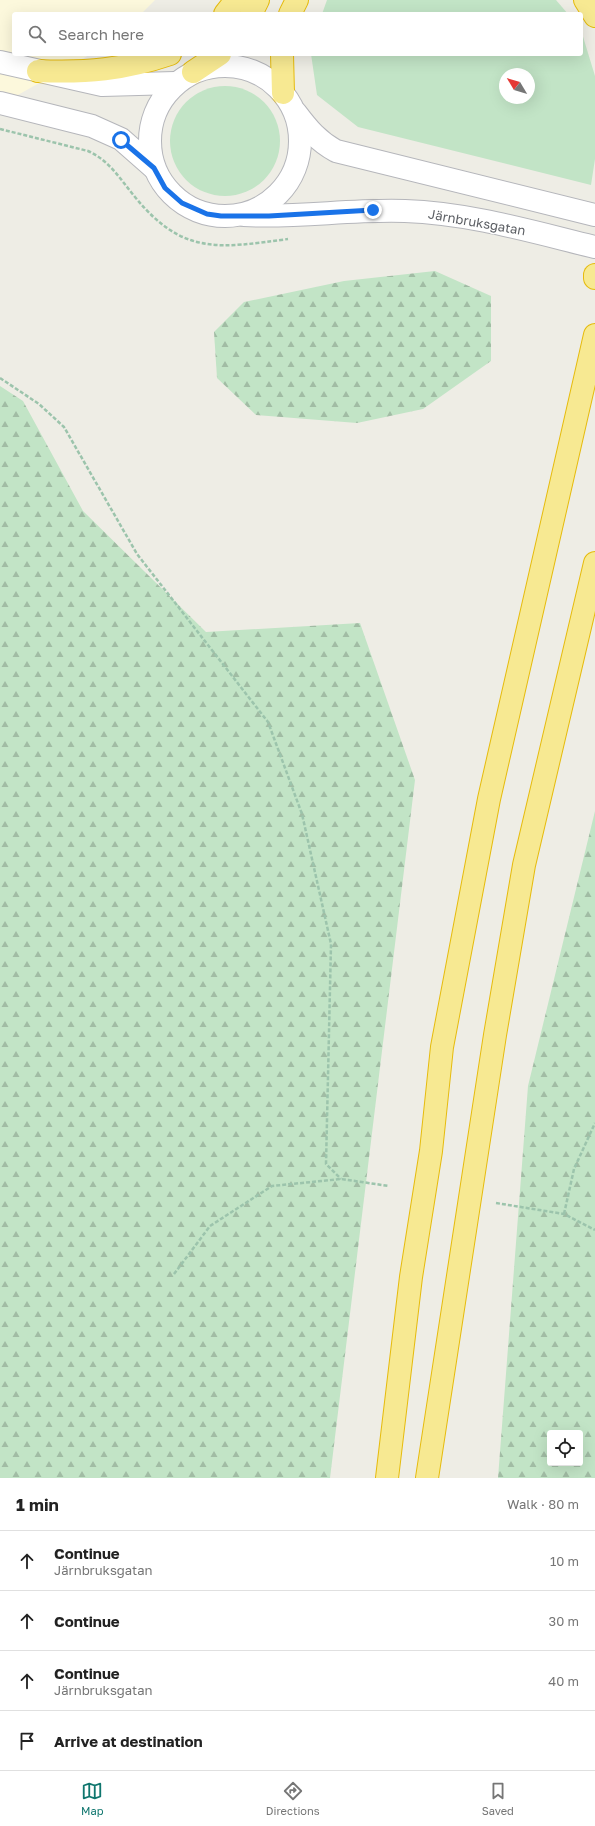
<!DOCTYPE html>
<meta charset="utf-8">
<style>
:root{--surface:#fff;--page:#f2f2f2;--text:#222;--muted:#767676;--line:#e0e0e0;--accent:#0f766e}
body{margin:0;font-family:"Golos Text",sans-serif;background:var(--page);color:var(--text)}
.controls{position:absolute;right:12px;bottom:12px;display:grid;overflow:hidden;border-radius:4px;box-shadow:0 4px 16px #0002}
.controls button{width:36px;height:36px;display:grid;place-items:center;padding:0;border:0;border-bottom:1px solid var(--line);background:var(--surface);color:var(--text);font:20px sans-serif}
.compass{position:absolute;left:499px;top:68px;width:36px;height:36px;border-radius:50%;background:var(--surface);box-shadow:0 4px 16px #0002;rotate:308deg}
.stop{position:absolute;width:12px;height:12px;margin:-9px;border:3px solid #1a73e8;border-radius:50%;background:#fff}
.stop.end{background:#1a73e8;border-color:#fff;box-shadow:0 1px 4px #0008}
.list{margin:0;padding:0;list-style:none}
h2{display:flex;justify-content:space-between;align-items:center;height:52px;margin:0;padding:0 16px;font-size:17px}
h2 small{font-size:13px;font-weight:400;color:var(--muted)}
.list li{display:grid;grid-template-columns:26px 1fr auto;gap:12px;align-items:center;box-sizing:border-box;height:60px;padding:0 16px;border-top:1px solid var(--line)}
.list b{display:block;font-size:15px;white-space:nowrap}
.list p{margin:0;font-size:13px;white-space:nowrap;color:var(--muted)}
.list em{font-size:13px;font-style:normal;color:var(--muted)}
.icon{flex:none;width:22px;height:22px;fill:none;stroke:currentColor;stroke-width:2;stroke-linecap:round;stroke-linejoin:round}
.map{position:relative;flex:none;width:595px;height:1478px;overflow:hidden}
.search{position:absolute;background:var(--surface);box-shadow:0 4px 16px #0002;left:12px;right:12px;top:12px;height:44px;display:flex;align-items:center;gap:10px;box-sizing:border-box;padding:0 14px;border-radius:4px;color:var(--muted);font-size:15px}
.sheet{height:292px;background:var(--surface)}
nav{display:flex;justify-content:space-around;align-items:center;box-sizing:border-box;height:56px;border-top:1px solid var(--line);background:var(--surface);font-size:11px;color:var(--muted)}
nav a{display:grid;justify-items:center;gap:2px}
nav .on{color:var(--accent)}
.map>svg:first-child{display:block}
</style>
<div class="map">
<svg width="595" height="1478" viewBox="0 0 595 1478">
<defs>
<pattern id="forest-firs" width="22" height="20" patternUnits="userSpaceOnUse"><rect width="22" height="20" fill="#c2e4c6"/><path d="M5 1l3.5 6h-7zM16 11l3.5 6h-7z" fill="#a1bca4"/></pattern>
</defs>
<rect width="100%" height="100%" fill="#eeede5"/>
<path fill="#fcf8dc" d="M0 0H155L141 14H14V54H91L0 105Z"/>
<g fill="#c2e4c6" fill-rule="evenodd">
<path d="M327 0H556L568 14H322Z"/>
<path d="M581 30 595 76V159L591 185 358 127 317 95 311 54H581ZM505 74H529V98H505Z"/>
<circle cx="225" cy="141" r="55"/>
</g>
<g fill="url(#forest-firs)" fill-rule="evenodd">
<path d="M435 271 491 296V361L423 409 357 423 256 415 217 378 214 332 244 302 344 281Z"/>
<path d="M0 386 23 401 83 511 206 632 360 623 415 780 330 1478H0Z"/>
<path d="M595 811V1478H498L528 1086ZM550 1433H580V1463H550Z"/>
</g>
<g fill="none" stroke-linecap="round" stroke-linejoin="round">
<defs>
<g id="tertiary">
<path d="M0 62 102 85 175 83"/>
<circle cx="225" cy="141" r="75"/>
<path d="M0 103 92 126 121 139 154 168"/>
<path d="M296 113C308 129 318 141 336 151L595 215"/>
<path d="M244 215C298 218 351 209 405 211 469 213 533 232 595 247"/>
</g>
<g id="motorway">
<path d="M585 0 595 16"/>
<path d="M225 14 236 0"/>
<path d="M251 14 258 0"/>
<path d="M290 14 297 0"/>
<path d="M282 54 283 93"/>
<path d="M38 71C87 73 123 70 170 54"/>
<path d="M193 72 220 54"/>
<path d="M595 275V278"/>
<path d="M387 1478 411 1277 431 1151 442 1047 489 799 595 335"/>
<path d="M427 1478 495 1035 524 865 595 563"/>
</g>
</defs>
<use href="#tertiary" stroke="#b5b6bb" stroke-width="24"/>
<use href="#motorway" stroke="#e6bb0c" stroke-width="24"/>
<g stroke="#9cc4ac" stroke-width="2.5" stroke-dasharray="4 2" stroke-linecap="butt">
<path d="M0 129 88 151C110 161 120 179 135 197 183 256 220 248 288 239"/>
<path d="M0 378 39 404 64 427 137 554 268 722 302 814 331 944 326 1164 341 1179"/>
<path d="M496 1203 564 1214 595 1230"/>
<path d="M564 1214 574 1169 595 1123"/>
<path d="M174 1274 210 1226 272 1186 341 1179 389 1186"/>
</g>
<use href="#tertiary" stroke="#fff" stroke-width="22"/>
<use href="#motorway" stroke="#f7e992" stroke-width="22"/>
</g>
<g fill="none" stroke-linecap="round" stroke-linejoin="round">
<path stroke="#1a73e8" stroke-width="5" d="M121 140 154 168 165 188 182 203 207 214 221 216H269L373 210"/>
</g>
<g text-anchor="middle" stroke-width="3" stroke-linejoin="round" paint-order="stroke">
<g font-size="13" fill="#5c5f64" stroke="#fff">
<text transform="translate(477 222) rotate(10)" y="5">Järnbruksgatan</text>
</g>
</g>
</svg>
<div class="controls">
<button><svg class="icon" aria-label="locate" viewBox="0 0 24 24"><circle cx="12" cy="12" r="6"/><path d="M12 2v4M12 18v4M2 12h4M18 12h4"/></svg></button>
</div>
<svg class="compass" viewBox="-18 -18 36 36"><path d="M0-13l5 13h-10z" fill="#e53935"/><path d="M0 13l5-13h-10z" fill="#767676"/></svg>
<div class="stop" style="left:121px;top:140px"></div>
<div class="stop end" style="left:373px;top:210px"></div>
<div class="search"><svg class="icon" aria-label="search" viewBox="0 0 24 24"><circle cx="10" cy="10" r="6"/><path d="M15 15l6 6"/></svg>Search here</div>
</div>
<section class="sheet">
<h2>1 min<small>Walk · 80 m</small></h2>
<ul class="list">
<li><svg class="icon" aria-label="ahead" viewBox="0 0 24 24"><path d="M12 20V5M6 11l6-6 6 6"/></svg><div><b>Continue</b><p>Järnbruksgatan</p></div><em>10 m</em></li>
<li><svg class="icon" aria-label="ahead" viewBox="0 0 24 24"><path d="M12 20V5M6 11l6-6 6 6"/></svg><div><b>Continue</b></div><em>30 m</em></li>
<li><svg class="icon" aria-label="ahead" viewBox="0 0 24 24"><path d="M12 20V5M6 11l6-6 6 6"/></svg><div><b>Continue</b><p>Järnbruksgatan</p></div><em>40 m</em></li>
<li><svg class="icon" aria-label="arrive" viewBox="0 0 24 24"><path d="M6 21V4h12l-3 4 3 4H6"/></svg><div><b>Arrive at destination</b></div></li>
</ul>
</section>
<nav>
<a class="on"><svg class="icon" aria-label="map" viewBox="0 0 24 24"><path d="M3 6l6-2 6 2 6-2v14l-6 2-6-2-6 2zM9 4v14M15 6v14"/></svg>Map</a>
<a><svg class="icon" aria-label="directions" viewBox="0 0 24 24"><path d="M12 3l9 9-9 9-9-9zM9 14v-3h6M13 9l2 2-2 2"/></svg>Directions</a>
<a><svg class="icon" aria-label="saved" viewBox="0 0 24 24"><path d="M7 4h10v16l-5-4-5 4z"/></svg>Saved</a>
</nav>
